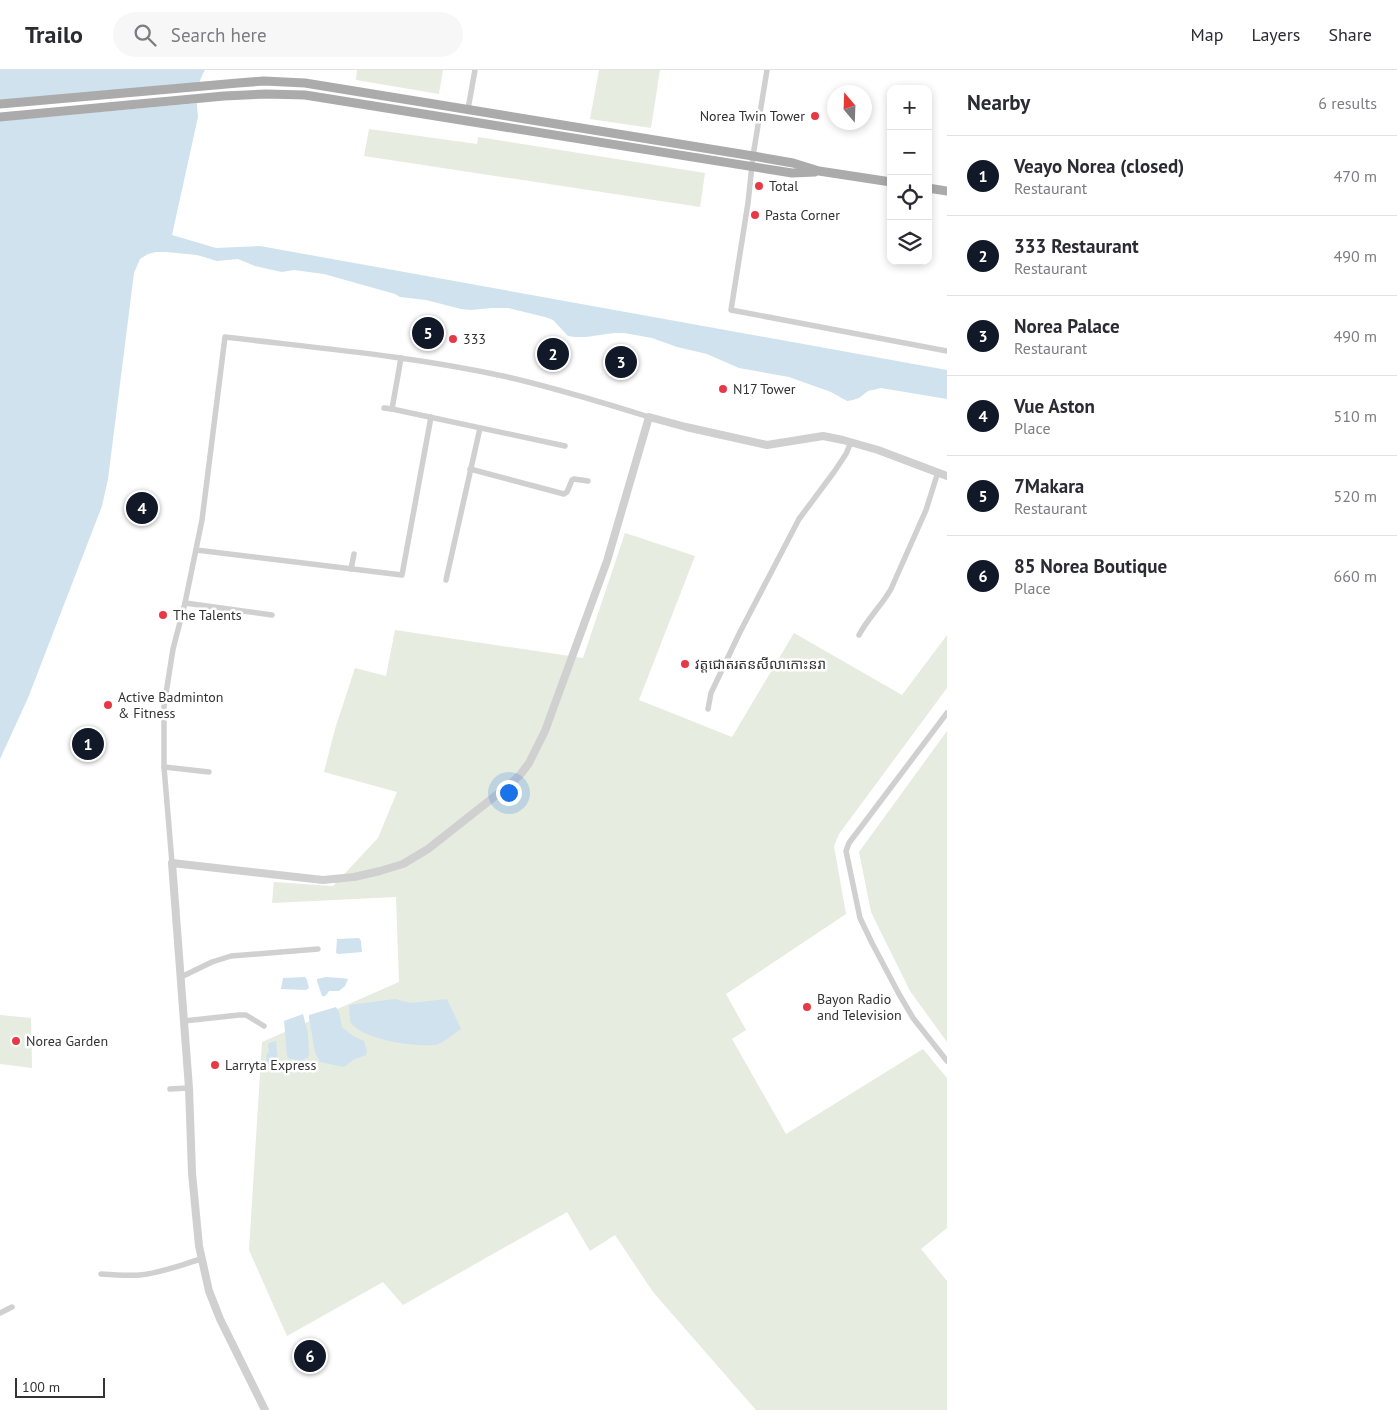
<!DOCTYPE html>
<meta charset="utf-8">
<style>
:root{--surface:#fff;--page:#f7f7f7;--text:#2b2b33;--muted:#7c7c81;--line:#e1e1e2;--accent:#111827}
body{margin:0;font-family:"PT Sans","Noto Sans Khmer",sans-serif;background:var(--page);color:var(--text)}
.controls{position:absolute;right:15px;top:15px;display:grid;overflow:hidden;border-radius:10px;box-shadow:0 2px 8px #0003}
.controls button{width:45px;height:45px;display:grid;place-items:center;padding:0;border:0;border-bottom:1px solid var(--line);background:var(--surface);color:var(--text);font:25px sans-serif}
.compass{position:absolute;left:827px;top:15px;width:45px;height:45px;border-radius:50%;background:var(--surface);box-shadow:0 2px 8px #0003;rotate:341deg}
.scale{position:absolute;left:15px;bottom:12px;width:90px;box-sizing:border-box;padding-left:5px;border:2px solid #333;border-top:0;font-size:14px;line-height:18px;white-space:nowrap;color:#333;-webkit-text-stroke:4px #fff;paint-order:stroke}
.you{position:absolute;left:508px;top:722px;width:18px;height:18px;margin:-12px;border:4px solid #fff;border-radius:50%;background:#1a73e8;box-shadow:0 0 0 8px #1a73e833}
.badge{display:grid;place-items:center;width:32px;height:32px;border-radius:50%;background:var(--accent);color:#fff;font-size:16px;font-weight:700}
.pin{position:absolute;translate:-50% -50%;border:2px solid #fff;box-shadow:0 1px 5px #0006}
.list{margin:0;padding:0;list-style:none}
h2{display:flex;justify-content:space-between;align-items:center;height:65px;margin:0;padding:0 20px;font-size:21px}
h2 small{font-size:16px;font-weight:400;color:var(--muted)}
.list li{display:grid;grid-template-columns:32px 1fr auto;gap:15px;align-items:center;box-sizing:border-box;height:80px;padding:0 20px;border-top:1px solid var(--line)}
.list b{display:block;font-size:19px;white-space:nowrap}
.list p{margin:0;font-size:16px;white-space:nowrap;color:var(--muted)}
.list em{font-size:16px;font-style:normal;color:var(--muted)}
.icon{flex:none;width:28px;height:28px;fill:none;stroke:currentColor;stroke-width:2;stroke-linecap:round;stroke-linejoin:round}
.map{position:relative;flex:none;width:947px;height:1340px;overflow:hidden}
header{display:flex;align-items:center;gap:30px;box-sizing:border-box;height:70px;padding:0 25px;background:var(--surface);border-bottom:1px solid var(--line)}
header strong{font-size:24px}
nav{display:flex;gap:28px;margin-inline-start:auto;font-size:18px}
.search{width:350px;height:45px;background:var(--page);display:flex;align-items:center;gap:12px;box-sizing:border-box;padding:0 18px;border-radius:28px;color:var(--muted);font-size:19px}
main{display:flex}
aside{flex:1;background:var(--surface)}
.map>svg:first-child{display:block}
</style>
<header>
<strong>Trailo</strong>
<div class="search"><svg class="icon" aria-label="search" viewBox="0 0 24 24"><circle cx="10" cy="10" r="6"/><path d="M15 15l6 6"/></svg>Search here</div>
<nav><a>Map</a><a>Layers</a><a>Share</a></nav>
</header>
<main>
<div class="map">
<svg width="947" height="1340" viewBox="0 0 947 1340">
<rect width="100%" height="100%" fill="#fff"/>
<g fill="#e6ecdf">
<path d="M357 0H443L439 24 356 10Z"/>
<path d="M599 0H660L651 58 590 49Z"/>
<path d="M369 59 477 74 478 67 705 103 700 137 364 86Z"/>
<path d="M625 463 695 486 639 630 732 667 794 563 902 625 947 565V618L839 764 834 776 846 844 726 924 746 960 732 969 786 1064 923 979 947 1008V1158L921 1179 947 1211V1340H756L653 1222 615 1165 590 1181 567 1142 403 1235 383 1212 287 1266 249 1180 262 972 399 912 396 827 272 833 274 812 333 816 378 768 397 722 324 702 335 659 355 598 386 606 395 560 583 588Z"/>
<path d="M947 661V972L910 921 871 842 859 782Z"/>
<path d="M0 945 31 948 32 998 0 994Z"/>
</g>
<g fill="#cfe2ee">
<path d="M0 0H205C196 15 196 30 198 47L172 165 216 178 260 176 947 300V329L881 318 868 321 859 328 853 330 847 331 831 322 789 307 739 298 707 284 677 277 652 268 624 263H614L586 267H575L568 266 553 250 545 247 508 238H492L471 240 461 239 426 230 400 227 395 224 324 204 294 200 282 202 255 196 238 189 217 191 197 185 166 182H156L148 184 140 189 134 203 108 409 102 436 28 628 0 689Z"/>
<path d="M359 868 361 871 362 882 339 884 336 883 337 869Z"/>
<path d="M305 907 307 910 309 918 306 920 281 919 283 908Z"/>
<path d="M326 907 341 908 348 909 345 916 339 921H329C327 924 326 927 322 926L317 911V909Z"/>
<path d="M395 929 410 933 447 929 461 959C455 963 442 974 435 975 416 977 363 970 351 953 349 951 350 939 349 935Z"/>
<path d="M336 937 339 942 342 957 353 966 364 971 367 981 366 985 353 990 344 997 320 992 315 982 309 948V945Z"/>
<path d="M303 944 308 963 309 985 307 988 296 993 294 989H290L287 986 284 951Z"/>
<path d="M276 971 278 991 276 993 267 994 266 986 269 981 268 976 269 973Z"/>
</g>
<path fill="#fff" d="M200 20 199 33 0 51V30Z"/>
<g fill="none" stroke-linecap="round" stroke-linejoin="round">
<g stroke="#d0d0d0" stroke-width="5.5">
<path d="M767 0 753 86 748 133 731 240 947 281"/>
<path d="M468 39 475 0"/>
<path d="M384 338 392 339 401 288"/>
<path d="M392 339 565 376"/>
<path d="M470 399 564 424 567 422 572 410 574 409 588 411"/>
<path d="M196 480 402 505 431 347"/>
<path d="M351 499 354 484"/>
<path d="M446 510 480 358"/>
<path d="M185 533 272 545"/>
<path d="M859 565C868 548 882 535 891 519L926 440 938 402"/>
<path d="M708 639 711 623 740 562 799 449 834 402 846 384 851 372"/>
<path d="M947 643 849 773 846 781 860 848 872 873 899 924 913 948 947 991"/>
<path d="M164 697 209 702"/>
<path d="M172 793 164 697V636L173 579 185 533 202 450 225 267C317 278 411 286 503 306 552 317 601 332 649 347"/>
<path d="M181 907 212 892 231 886 318 879"/>
<path d="M184 951 239 945H246L264 956"/>
<path d="M170 1019 189 1018"/>
<path d="M101 1204C114 1205 127 1206 140 1205 161 1203 181 1195 201 1189"/>
<path d="M0 1243 12 1237"/>
</g>
<path stroke="#d0d0d0" stroke-width="8" d="M265 1340 220 1249 209 1221 199 1176 192 1103 189 1018 172 793 323 810 354 807 380 801 403 794 428 779 508 716 520 705 529 693 545 661 607 491 649 347 686 357 767 375 823 366 843 370 878 380 947 406"/>
<g stroke="#ababab" stroke-width="9">
<path d="M0 34 238 13 264 11 305 13 753 86 793 93 819 101 891 112"/>
<path d="M0 47 224 26 266 24 305 25 792 103 815 102"/>
<path d="M928 118 947 121"/>
</g>
</g>
<g fill="#e63946" stroke="#fff" stroke-width="2">
<circle cx="815" cy="46" r="5"/>
<circle cx="759" cy="116" r="5"/>
<circle cx="755" cy="145" r="5"/>
<circle cx="453" cy="269" r="5"/>
<circle cx="723" cy="319" r="5"/>
<circle cx="163" cy="545" r="5"/>
<circle cx="685" cy="594" r="5"/>
<circle cx="108" cy="635" r="5"/>
<circle cx="807" cy="937" r="5"/>
<circle cx="16" cy="971" r="5"/>
<circle cx="215" cy="995" r="5"/>
</g>
<g text-anchor="middle" stroke-width="5" stroke-linejoin="round" paint-order="stroke">
<g font-size="14" fill="#333" stroke="#fff" text-anchor="start">
<text x="805" y="51" text-anchor="end">Norea Twin Tower</text>
<text x="769" y="121">Total</text>
<text x="765" y="150">Pasta Corner</text>
<text x="463" y="274">333</text>
<text x="733" y="324">N17 Tower</text>
<text x="173" y="550">The Talents</text>
<text x="695" y="599">វត្តជោតរតនសីលាកោះនរា</text>
<text x="118" y="632">Active Badminton<tspan x="118" dy="16">&amp; Fitness</tspan></text>
<text x="817" y="934">Bayon Radio<tspan x="817" dy="16">and Television</tspan></text>
<text x="26" y="976">Norea Garden</text>
<text x="225" y="1000">Larryta Express</text>
</g>
</g>
</svg>
<div class="controls">
<button>+</button>
<button>−</button>
<button><svg class="icon" aria-label="locate" viewBox="0 0 24 24"><circle cx="12" cy="12" r="6"/><path d="M12 2v4M12 18v4M2 12h4M18 12h4"/></svg></button>
<button><svg class="icon" aria-label="layers" viewBox="0 0 24 24"><path d="M12 4l9 5-9 5-9-5zM3 14l9 5 9-5"/></svg></button>
</div>
<svg class="compass" viewBox="-18 -18 36 36"><path d="M0-13l5 13h-10z" fill="#e53935"/><path d="M0 13l5-13h-10z" fill="#7c7c81"/></svg>
<div class="scale">100 m</div>
<div class="you"></div>
<div class="pin badge" style="left:88px;top:674px">1</div>
<div class="pin badge" style="left:553px;top:284px">2</div>
<div class="pin badge" style="left:621px;top:292px">3</div>
<div class="pin badge" style="left:142px;top:438px">4</div>
<div class="pin badge" style="left:428px;top:263px">5</div>
<div class="pin badge" style="left:310px;top:1286px">6</div>
</div>
<aside>
<h2>Nearby<small>6 results</small></h2>
<ul class="list">
<li><span class="badge">1</span><div><b>Veayo Norea (closed)</b><p>Restaurant</p></div><em>470 m</em></li>
<li><span class="badge">2</span><div><b>333 Restaurant</b><p>Restaurant</p></div><em>490 m</em></li>
<li><span class="badge">3</span><div><b>Norea Palace</b><p>Restaurant</p></div><em>490 m</em></li>
<li><span class="badge">4</span><div><b>Vue Aston</b><p>Place</p></div><em>510 m</em></li>
<li><span class="badge">5</span><div><b>7Makara</b><p>Restaurant</p></div><em>520 m</em></li>
<li><span class="badge">6</span><div><b>85 Norea Boutique</b><p>Place</p></div><em>660 m</em></li>
</ul>
</aside>
</main>
